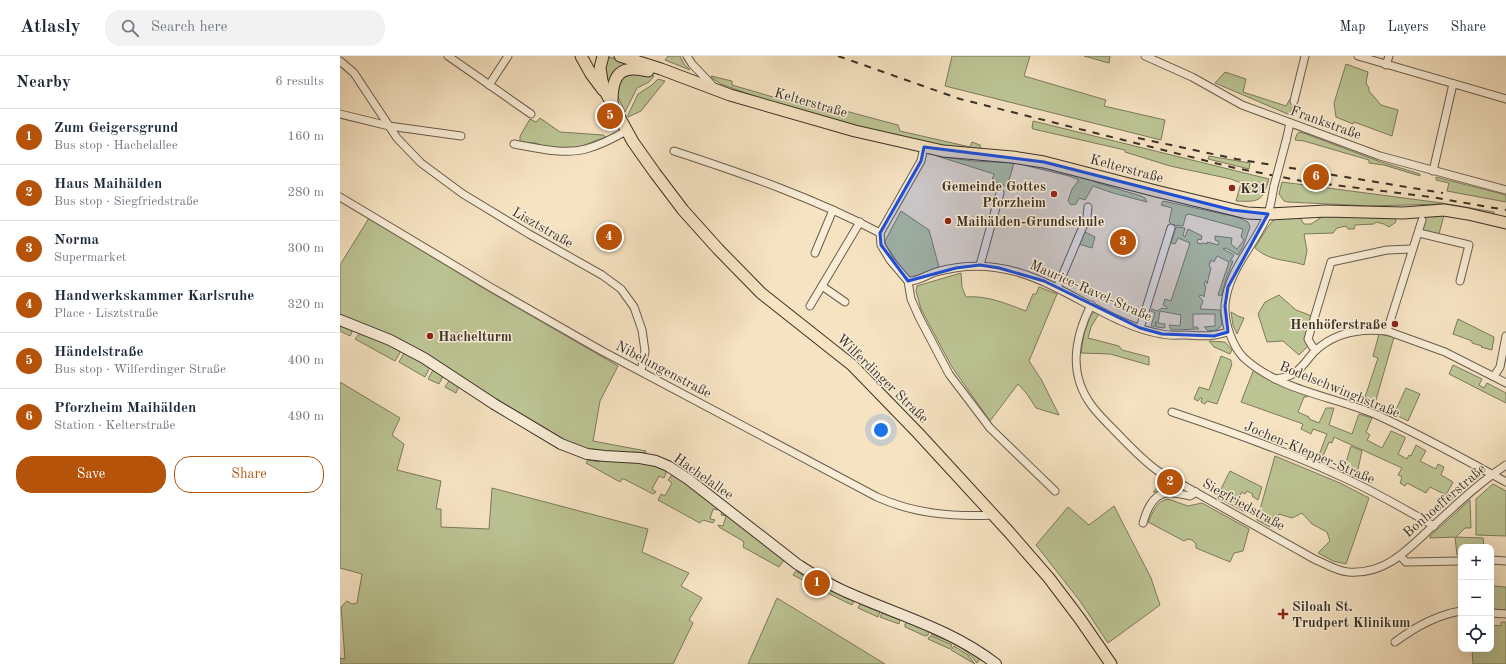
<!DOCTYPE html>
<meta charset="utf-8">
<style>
:root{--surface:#fff;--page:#f2f2f3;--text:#1f2937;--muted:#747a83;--line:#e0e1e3;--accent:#b45309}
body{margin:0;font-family:"Old Standard TT",serif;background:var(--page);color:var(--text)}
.controls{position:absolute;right:12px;bottom:12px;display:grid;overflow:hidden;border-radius:8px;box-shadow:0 4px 16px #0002}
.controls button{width:36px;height:36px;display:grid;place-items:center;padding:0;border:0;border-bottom:1px solid var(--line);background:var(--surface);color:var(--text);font:20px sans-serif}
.you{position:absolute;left:541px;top:374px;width:14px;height:14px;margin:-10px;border:3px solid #fff;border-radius:50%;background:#1a73e8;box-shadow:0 0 0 6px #1a73e833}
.badge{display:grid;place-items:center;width:26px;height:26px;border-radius:50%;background:var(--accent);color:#fff;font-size:13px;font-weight:700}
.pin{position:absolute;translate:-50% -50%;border:2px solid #fff;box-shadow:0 1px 4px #0006}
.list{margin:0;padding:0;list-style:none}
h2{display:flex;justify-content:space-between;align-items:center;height:52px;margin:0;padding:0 16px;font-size:17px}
h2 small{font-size:13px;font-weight:400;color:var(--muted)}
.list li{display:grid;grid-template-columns:26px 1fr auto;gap:12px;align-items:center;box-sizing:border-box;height:56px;padding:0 16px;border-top:1px solid var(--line)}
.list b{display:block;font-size:15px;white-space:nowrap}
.list p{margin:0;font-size:13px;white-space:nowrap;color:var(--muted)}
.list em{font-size:13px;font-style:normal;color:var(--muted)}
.actions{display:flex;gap:8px;padding:12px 16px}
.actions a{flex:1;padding:9px 0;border:1px solid var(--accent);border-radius:16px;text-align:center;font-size:14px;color:var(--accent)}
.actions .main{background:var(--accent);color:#fff}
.icon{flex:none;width:22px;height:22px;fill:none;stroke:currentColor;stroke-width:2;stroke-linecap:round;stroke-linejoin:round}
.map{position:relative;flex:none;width:1166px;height:608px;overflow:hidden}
header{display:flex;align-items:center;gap:24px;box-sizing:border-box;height:56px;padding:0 20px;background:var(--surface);border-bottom:1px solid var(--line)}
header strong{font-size:19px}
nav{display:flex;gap:22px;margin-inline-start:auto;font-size:14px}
.search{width:280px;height:36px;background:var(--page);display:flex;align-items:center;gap:10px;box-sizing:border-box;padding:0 14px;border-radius:16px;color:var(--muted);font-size:15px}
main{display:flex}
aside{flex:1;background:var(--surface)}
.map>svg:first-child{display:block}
</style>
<header>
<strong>Atlasly</strong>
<div class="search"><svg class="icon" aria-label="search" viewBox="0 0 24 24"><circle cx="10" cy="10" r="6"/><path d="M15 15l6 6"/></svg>Search here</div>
<nav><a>Map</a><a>Layers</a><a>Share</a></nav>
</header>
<main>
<aside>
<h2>Nearby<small>6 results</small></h2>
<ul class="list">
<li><span class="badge">1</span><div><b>Zum Geigersgrund</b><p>Bus stop · Hachelallee</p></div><em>160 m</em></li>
<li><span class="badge">2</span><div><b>Haus Maihälden</b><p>Bus stop · Siegfriedstraße</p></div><em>280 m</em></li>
<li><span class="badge">3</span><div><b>Norma</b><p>Supermarket</p></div><em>300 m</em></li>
<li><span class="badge">4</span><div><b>Handwerkskammer Karlsruhe</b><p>Place · Lisztstraße</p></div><em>320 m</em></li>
<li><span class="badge">5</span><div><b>Händelstraße</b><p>Bus stop · Wilferdinger Straße</p></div><em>400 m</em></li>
<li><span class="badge">6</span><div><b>Pforzheim Maihälden</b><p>Station · Kelterstraße</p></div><em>490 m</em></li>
</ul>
<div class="actions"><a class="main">Save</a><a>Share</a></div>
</aside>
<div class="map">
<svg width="1166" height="608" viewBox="0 0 1166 608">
<rect width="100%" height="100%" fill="#f6e3c2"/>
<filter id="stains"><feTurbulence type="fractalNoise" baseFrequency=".005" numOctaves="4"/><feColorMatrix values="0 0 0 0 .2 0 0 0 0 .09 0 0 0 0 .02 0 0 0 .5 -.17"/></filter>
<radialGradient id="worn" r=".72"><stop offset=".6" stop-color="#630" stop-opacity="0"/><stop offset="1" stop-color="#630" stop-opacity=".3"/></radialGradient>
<g fill="#bcc494" stroke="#7c7a5e">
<path d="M328 0H340L344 8 350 14 325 4Z"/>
<path d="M612 0H690L684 20 766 44 764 50 825 64 821 84 605 30Z"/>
<path d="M744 0H770L769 7Z"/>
<path d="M268 1 297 8 268 27 262 11Z"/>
<path d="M1006 8 1028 16 1026 27 1029 32V35L1041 49 1058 54 1052 80 1014 66 1013 68 996 61 994 47Z"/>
<path d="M303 16 314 20 309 26 297 32 285 56 274 32 282 20Z"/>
<path d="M885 16 906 23 903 36 946 50 950 43H955L950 59 875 27Z"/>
<path d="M371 20 392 25V29L450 46 452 43 478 50 483 49 558 69 560 75 630 91 632 86 640 89 641 94 596 90 493 64 422 43 381 28 372 22Z"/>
<path d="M318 23 325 25 301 55 288 61V59L298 38 312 29Z"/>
<path d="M200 62 220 76 263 79 266 81 236 92H208L196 87 180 86V80L190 63 196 66Z"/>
<path d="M693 65 929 123C922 146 919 146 896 145L901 127 891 123 830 110 785 96V94L693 73 692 72Z"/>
<path d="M959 76 966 78 1038 105 1080 118V120L1044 109 1029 107V104L964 85 955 84 957 78Z"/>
<path d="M597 100 632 105 674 107 667 131 652 124 654 118Z"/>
<path d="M869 100 910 107 909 113 868 103Z"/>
<path d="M680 106 745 121 758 127 801 140 805 142 807 146 773 137 753 130 745 144 739 142 736 148 731 149 728 145 732 133 739 124 729 120 679 108Z"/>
<path d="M1096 121 1166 139V146L1107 135 1109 127 1096 124Z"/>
<path d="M942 126 1102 147 1154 156V159L1102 148 1030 150 948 146 944 145 939 138Z"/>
<path d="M823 145 897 161 908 166 910 171 903 191 898 199 886 192 883 193 894 199 890 205H893L887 220 881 240 878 239 889 206 877 200 874 206 871 204 869 210 871 212 867 228V226L865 225 864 229 866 230 864 241 862 239 859 240 863 245 860 253 880 254 882 269 877 274 868 275 864 271 875 270V258H853V271H857L859 273 831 274 829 269 840 270 841 259 820 255 818 267 825 268V272L816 271V265L815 271 811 270 815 257 811 255 812 253 817 255 822 252 827 253V251L823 249 825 243 831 245 850 187 838 182 835 188 831 187 836 171 845 172 843 179 845 181 848 173 862 180 861 184 858 183 857 187 862 188V187L867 188V186L878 189 879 186 875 184V180L892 182 891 188 897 193 904 184 901 181 903 173 849 158 846 159 843 170 832 169 829 166 832 152 821 149Z"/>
<path d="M561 155 589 174 599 211 573 222 568 220 564 216 546 189 545 185Z"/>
<path d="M1083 157 1104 159 1098 182 1079 177Z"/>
<path d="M985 159 1055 160 1056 166 1049 171 1044 168 1036 166 1034 168 1015 169 1014 173H1008L1006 170 997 172 993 177 964 178 967 195 964 209C946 203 931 206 915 192L927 172 935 162 959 160 964 168H971Z"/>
<path d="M29 162 138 229 278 310 260 345 253 385 306 395 305 397 293 396 292 398 264 397V395L252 393 251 397 205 376 0 260V209Z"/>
<path d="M745 176 755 181 752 192 739 188Z"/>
<path d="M621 217 622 231 626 241C647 239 667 248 686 255L693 238H696L699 231 717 238 689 305 701 323 719 359 696 352 687 338 678 328 650 365 612 311 581 253 576 235 577 230Z"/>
<path d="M939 239 956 254 972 260 966 281 968 290 959 299 943 285 927 286 918 258 925 246Z"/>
<path d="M755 256H760L751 271 748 282 779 290 782 294 809 301V309L770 298 741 297 744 278 751 258Z"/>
<path d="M891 256 898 260 904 262 897 278 893 269Z"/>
<path d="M1118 263 1154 281 1152 294 1141 291 1142 290 1132 287V285L1113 278Z"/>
<path d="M0 268 11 273 12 276 10 280 0 275Z"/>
<path d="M20 277 37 282 61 295 55 305 15 283Z"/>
<path d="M1039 278 1054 281 1034 351 1023 347 1038 302 1033 300Z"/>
<path d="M869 285 885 286 892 294 890 298 874 291Z"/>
<path d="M66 296 90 311 85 321 59 306 64 297Z"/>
<path d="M881 300 891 304V307L892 308 877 348 867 345 865 348 861 346 862 342H860L858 345 854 343 859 331 869 334Z"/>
<path d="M1113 309 1142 323 1139 329 1144 332 1147 327 1166 337V347L1109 318Z"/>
<path d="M914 313 968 338 967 341H964L958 356 969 361V363L979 367 986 352H994L989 369 1012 378 1019 358 1032 362 1026 376 1030 379 1027 384 1042 392 1051 375 1065 381V383L1058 398 1067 403 1069 399 1071 400 1076 389 1086 395 1080 405 1096 413 1098 408 1104 411 1101 419 1113 426 1106 439 1090 431 1086 437 1067 427 1065 430 1060 427 1062 421 1058 419 1062 412 994 381 992 387 989 386 981 405 977 404 987 378 973 373 971 378 961 373 963 368 901 346Z"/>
<path d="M93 314 103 320 99 328 88 323Z"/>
<path d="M111 324 119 330 116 337 105 331 109 325Z"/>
<path d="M0 326 60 362 52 379 64 388 57 414 101 425 96 453H101V471L149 473 152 432 308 473 302 496 349 517 341 530 362 542 349 564 353 567 333 608H0V602L5 603 1 551 7 545 12 548 17 547 22 518 0 512Z"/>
<path d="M1066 332 1080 338 1068 365 1054 358Z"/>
<path d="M1011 390 1022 395 1016 422 1003 416Z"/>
<path d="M935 400 1000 427 1029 442 1006 508 993 505 978 497 990 485 987 476 972 468 962 457 952 462 939 458 930 471 917 464Z"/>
<path d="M248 404 259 406 262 404 307 406 325 414 326 417 324 422 319 420 312 433 316 436 313 438 284 423H282L280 426 246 407Z"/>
<path d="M890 415 922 431 918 444 912 440 913 438 907 435 905 438 902 436 896 447 906 453 905 456 877 441Z"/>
<path d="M336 419 378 452V454L373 453 370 463 375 464 373 467 363 464 360 467 318 444 321 438 325 440 332 427 328 424 331 420Z"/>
<path d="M824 424 840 432 841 434 839 436 826 433 819 436H813Z"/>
<path d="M1153 428 1166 435V480L1136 479V443Z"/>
<path d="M828 443 848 450 862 447 909 473 903 495 894 497 890 506 856 492V488L852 484 848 483 844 485 808 466C813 456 816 445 828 443Z"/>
<path d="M1130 444 1131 472H1125L1116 481 1143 482 1144 491H1121V499H1117L1115 481 1090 482V480Z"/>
<path d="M774 450 811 522 820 549 768 587 740 545 696 489 728 451 749 469Z"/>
<path d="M382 456 444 504 439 511 403 491 404 487 403 485 379 471 378 469 383 470 386 460 381 459Z"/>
<path d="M456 515 473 526 472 529 453 519Z"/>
<path d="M481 529 503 538V541L514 545 512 549 479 533Z"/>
<path d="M1152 530 1166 531V554L1153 553Z"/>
<path d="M437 542 545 608H408Z"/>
<path d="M520 548 540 556 538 561 518 552Z"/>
<path d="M542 557 560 564 559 568 540 561Z"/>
<path d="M568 566 589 574 588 579 585 580 565 571V568Z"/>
<path d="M1161 566H1166V608H1133L1132 593H1151V569L1161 570Z"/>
<path d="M592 575 640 601V603L637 607C626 591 607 585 591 578Z"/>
<path d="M590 580H592L612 589 610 593 588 583Z"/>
<path d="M614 590 628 599 635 608 611 594Z"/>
</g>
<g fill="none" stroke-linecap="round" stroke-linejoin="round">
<defs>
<g id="street">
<path d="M108 0 191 58"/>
<path d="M347 0 352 8 371 28"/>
<path d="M805 0 852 21 902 49 1040 100 1166 134"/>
<path d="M1018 0 1166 43"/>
<path d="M0 5 14 17 57 82 81 107 123 138 189 178 262 219 281 233 294 251 302 274 305 295 301 315"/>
<path d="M1046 9 1049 0"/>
<path d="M149 29 168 0"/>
<path d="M954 45 965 0"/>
<path d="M0 58 49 70 121 80"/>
<path d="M946 85 950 67"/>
<path d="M174 88C196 92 224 99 246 93 260 89 274 82 286 75"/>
<path d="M584 91 581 105 540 177 541 189 550 204 568 225C578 226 586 219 596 216 624 208 649 208 677 216 727 230 772 270 822 278 830 280 838 279 846 279 863 280 872 281 888 276"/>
<path d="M334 95C404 118 474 142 540 177"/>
<path d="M1093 115 1113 28"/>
<path d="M934 130C932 139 931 151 927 160 914 190 888 214 885 249 884 266 892 290 904 302 940 335 993 340 1037 359 1081 379 1124 403 1166 426"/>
<path d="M0 141 152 232 262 295 537 441C575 458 613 461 654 459"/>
<path d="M1079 177 1129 189 1120 225"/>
<path d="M475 197 493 154"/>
<path d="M640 209 660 137"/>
<path d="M568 225 571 243 579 261 609 318 650 372 715 435"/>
<path d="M482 230 505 246"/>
<path d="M717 232 747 161 748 151"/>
<path d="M751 249C734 283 728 318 752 350 758 358 766 366 773 373 788 388 801 403 818 415L974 503C984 507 996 515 1008 516 1046 519 1068 493 1093 470 1116 449 1140 426 1166 409"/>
<path d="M470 250 520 166"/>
<path d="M800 272 831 172"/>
<path d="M1047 275 1082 164"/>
<path d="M976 294 972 290 968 283 991 206 1047 194 1072 193"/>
<path d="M1154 320 1160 311 1166 280"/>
<path d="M935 323C941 322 949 321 953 318 962 313 968 302 975 295 995 276 1020 272 1047 275L1105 296 1166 327"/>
<path d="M832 356C889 375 946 395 1000 420 1032 434 1063 452 1094 470"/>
<path d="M803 467C806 456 813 438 827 437 834 436 843 439 850 440L856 436"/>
<path d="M1060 500 1066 506 1121 505"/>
<path d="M1151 504 1166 505"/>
<path d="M1151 557 1166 558"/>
<path d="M1055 586C1075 571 1096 559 1121 555"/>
</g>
<path id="secondary" d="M0 264 50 284 84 302 154 348 221 388 247 398 265 400 300 402 316 405 328 410 348 423 457 508C471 517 486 527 502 534 554 558 610 572 656 608"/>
<g id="primary">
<path d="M241 0 251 18 263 34"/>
<path d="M263 0 260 12 262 25 266 37 293 86 315 117 343 154 378 193 421 237 512 309 578 377 669 476 709 522 740 563 771 608"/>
<path d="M280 0 321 13 390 39 515 75 603 95 672 101 704 106 816 135 907 157 928 158 986 155 1063 157 1104 154 1128 158 1166 167"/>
<path d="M272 46C272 19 280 8 308 15"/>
</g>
</defs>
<use href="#street" stroke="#6a5d4e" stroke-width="9"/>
<use href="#secondary" stroke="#3b3027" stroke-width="12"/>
<use href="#primary" stroke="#3b3027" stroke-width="13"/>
<use href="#street" stroke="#f9edd7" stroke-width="7"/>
<use href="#secondary" stroke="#f9edd7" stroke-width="10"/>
<use href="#primary" stroke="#f6e3c2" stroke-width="11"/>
<g stroke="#3b3027" stroke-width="2" stroke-dasharray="7 7" stroke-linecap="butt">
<path d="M498 0 620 43 895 112 962 125 1091 141 1166 154"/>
<path d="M798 82 896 103 1103 137"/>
</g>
<defs>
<path id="street-bridge" d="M934 130 946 85"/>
</defs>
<use href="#street-bridge" stroke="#6a5d4e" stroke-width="9" stroke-linecap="butt"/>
<use href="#street-bridge" stroke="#f9edd7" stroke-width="7"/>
</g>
<path fill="#1d4ed8" fill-opacity="0.2" stroke="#1d4ed8" stroke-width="3" stroke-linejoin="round" d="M584 91 704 106 892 154 928 158 888 231 885 250 888 276 874 280 822 278 800 272 704 225 659 212 640 209 616 212 568 225 541 189 540 177 581 105Z"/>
<g fill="#8f2418" stroke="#f9edd7" stroke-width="1.5">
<circle cx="892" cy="132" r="4"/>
<circle cx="714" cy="138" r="4"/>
<circle cx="608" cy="165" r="4"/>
<circle cx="1055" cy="268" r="4"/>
<circle cx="90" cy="280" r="4"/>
<path d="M941 552h4v4h4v4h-4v4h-4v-4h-4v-4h4z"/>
</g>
<g text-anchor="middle" stroke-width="3" stroke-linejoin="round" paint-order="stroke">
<g font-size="14" fill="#3b3027" stroke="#f9edd7">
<text transform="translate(471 46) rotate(16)" y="5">Kelterstraße</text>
<text transform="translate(986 66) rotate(20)" y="5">Frankstraße</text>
<text transform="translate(787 112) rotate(15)" y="5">Kelterstraße</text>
<text transform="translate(203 171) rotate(30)" y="5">Lisztstraße</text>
<text transform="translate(751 234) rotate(24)" y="5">Maurice-Ravel-Straße</text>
<text transform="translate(324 313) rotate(28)" y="5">Nibelungenstraße</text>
<text transform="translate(543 322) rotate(44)" y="5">Wilferdinger Straße</text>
<text transform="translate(1000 333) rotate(22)" y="5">Bodelschwinghstraße</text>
<text transform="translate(970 396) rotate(23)" y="5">Jochen-Klepper-Straße</text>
<text transform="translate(364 420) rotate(35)" y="5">Hachelallee</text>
<text transform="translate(1104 444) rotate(-41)" y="5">Bonhoefferstraße</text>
<text transform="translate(904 448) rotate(29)" y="5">Siegfriedstraße</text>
</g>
<g font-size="14" font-weight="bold" fill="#3b3027" stroke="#f9edd7" text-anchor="start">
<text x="706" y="135" text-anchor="end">Gemeinde Gottes<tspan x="706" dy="16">Pforzheim</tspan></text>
<text x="900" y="137">K21</text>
<text x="616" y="170">Maihälden-Grundschule</text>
<text x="1047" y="273" text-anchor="end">Henhöferstraße</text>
<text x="98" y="285">Hachelturm</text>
<text x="952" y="555">Siloah St.<tspan x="952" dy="16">Trudpert Klinikum</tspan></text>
</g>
</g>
<rect width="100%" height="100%" filter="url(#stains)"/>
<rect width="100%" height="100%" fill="url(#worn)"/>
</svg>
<div class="controls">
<button>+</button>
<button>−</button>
<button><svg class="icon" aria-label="locate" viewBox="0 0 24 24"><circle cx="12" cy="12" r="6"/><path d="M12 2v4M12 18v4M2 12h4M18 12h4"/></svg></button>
</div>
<div class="you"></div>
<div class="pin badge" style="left:477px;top:527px">1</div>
<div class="pin badge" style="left:830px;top:426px">2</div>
<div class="pin badge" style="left:783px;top:186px">3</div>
<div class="pin badge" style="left:269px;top:181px">4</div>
<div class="pin badge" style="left:270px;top:60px">5</div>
<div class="pin badge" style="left:976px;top:121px">6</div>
</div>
</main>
